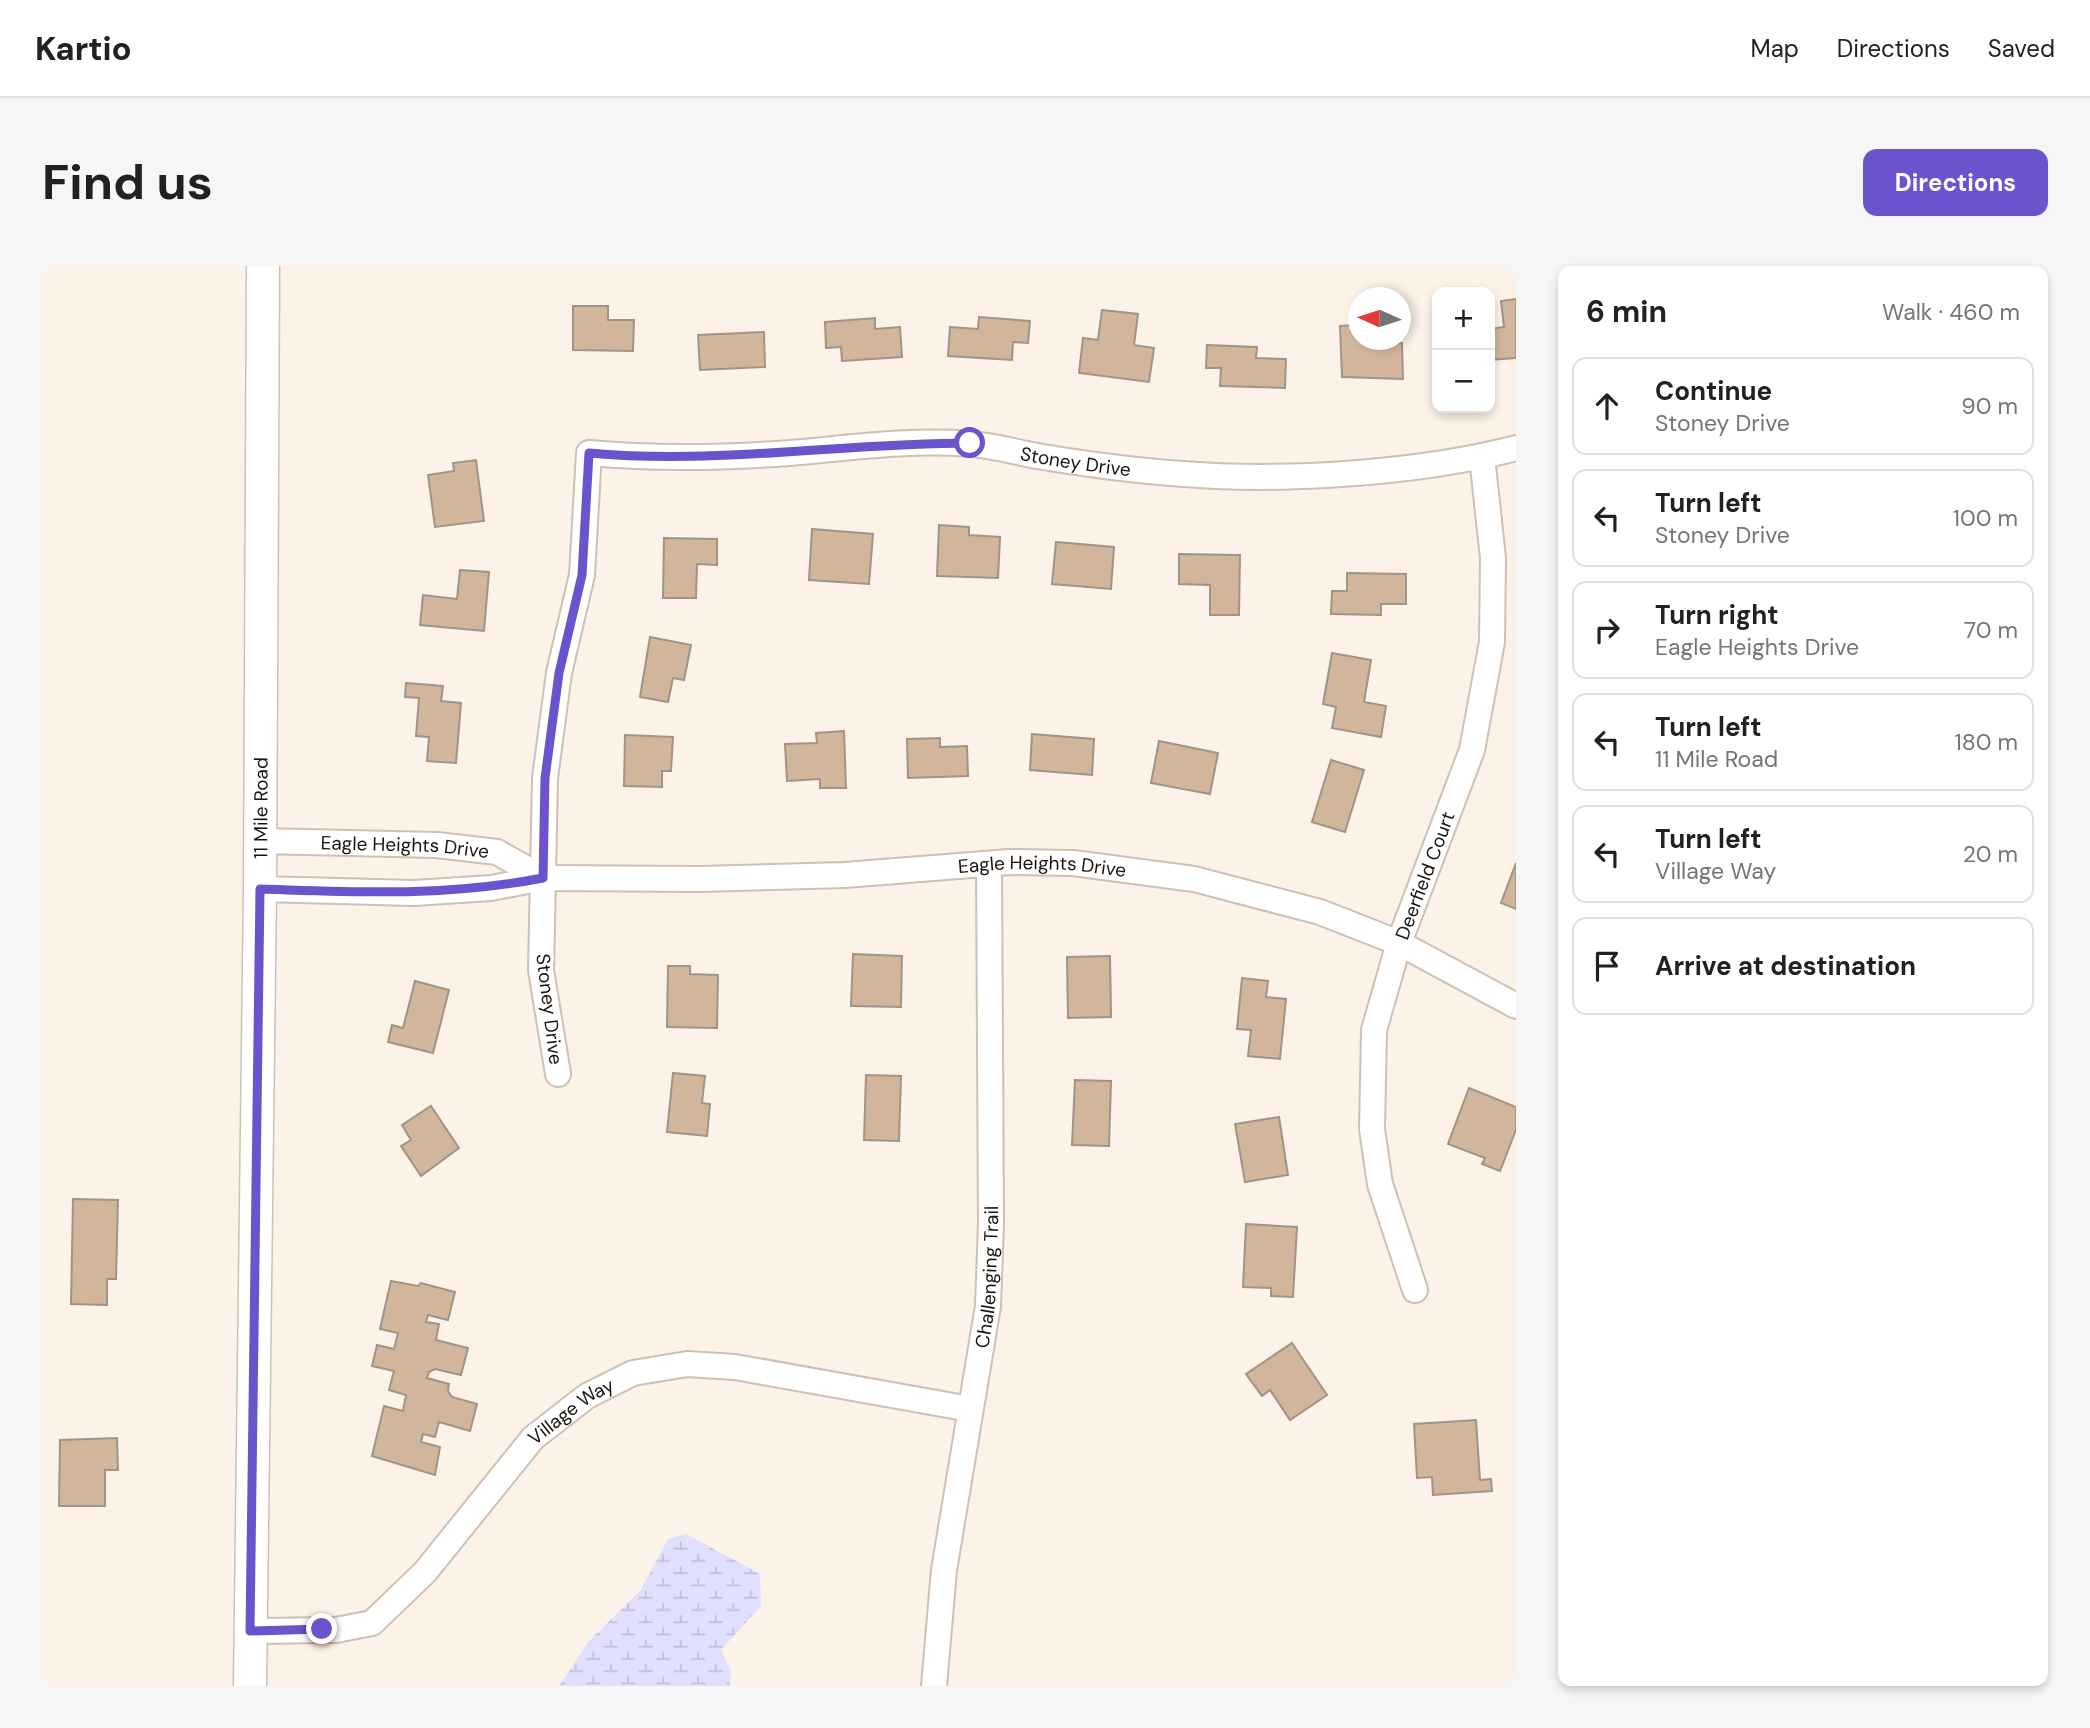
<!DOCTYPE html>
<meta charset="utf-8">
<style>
:root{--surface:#fff;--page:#f6f6f6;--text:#202124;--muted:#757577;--line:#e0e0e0;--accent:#6b53cd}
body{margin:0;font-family:"DM Sans",sans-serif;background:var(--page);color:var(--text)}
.controls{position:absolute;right:21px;top:21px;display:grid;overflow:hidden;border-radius:14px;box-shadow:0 4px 10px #0003}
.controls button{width:63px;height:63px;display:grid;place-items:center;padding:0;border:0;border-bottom:2px solid var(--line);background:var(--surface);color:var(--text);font:35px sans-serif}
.compass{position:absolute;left:1306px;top:21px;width:63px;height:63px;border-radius:50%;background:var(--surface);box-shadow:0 4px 10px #0003;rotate:273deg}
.stop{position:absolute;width:21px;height:21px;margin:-16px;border:5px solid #6b53cd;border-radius:50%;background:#fff}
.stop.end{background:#6b53cd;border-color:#fff;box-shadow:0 2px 7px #0008}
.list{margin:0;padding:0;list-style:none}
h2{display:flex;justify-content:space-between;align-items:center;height:91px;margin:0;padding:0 28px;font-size:30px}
h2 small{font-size:23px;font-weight:400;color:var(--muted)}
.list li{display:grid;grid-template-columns:46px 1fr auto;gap:21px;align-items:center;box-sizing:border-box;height:98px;margin:0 14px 14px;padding:0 14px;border:2px solid var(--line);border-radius:14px}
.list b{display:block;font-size:26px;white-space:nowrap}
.list p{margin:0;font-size:23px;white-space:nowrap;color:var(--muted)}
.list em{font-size:23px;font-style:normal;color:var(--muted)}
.icon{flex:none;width:38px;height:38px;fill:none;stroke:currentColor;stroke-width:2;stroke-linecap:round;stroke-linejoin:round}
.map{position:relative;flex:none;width:1474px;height:1420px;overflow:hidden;border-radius:14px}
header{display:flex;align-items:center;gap:42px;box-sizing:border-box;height:98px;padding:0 35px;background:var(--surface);border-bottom:2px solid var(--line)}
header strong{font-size:33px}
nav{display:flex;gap:38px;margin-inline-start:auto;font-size:24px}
.intro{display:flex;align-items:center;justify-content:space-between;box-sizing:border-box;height:168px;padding:0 42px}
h1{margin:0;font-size:49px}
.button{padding:18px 32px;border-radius:14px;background:var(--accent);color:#fff;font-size:24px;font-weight:700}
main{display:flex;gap:42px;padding:0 42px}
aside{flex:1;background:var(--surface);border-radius:14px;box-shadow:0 4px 10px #0003}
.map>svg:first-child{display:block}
</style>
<header>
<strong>Kartio</strong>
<nav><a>Map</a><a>Directions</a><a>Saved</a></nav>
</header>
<div class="intro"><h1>Find us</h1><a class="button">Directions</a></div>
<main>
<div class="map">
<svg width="1474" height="1420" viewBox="0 0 1474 1420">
<defs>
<pattern id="wetland-marsh" width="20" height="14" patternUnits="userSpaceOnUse" patternTransform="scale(1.75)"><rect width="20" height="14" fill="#e1dffe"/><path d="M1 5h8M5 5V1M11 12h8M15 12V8" fill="none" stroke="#c0bed9"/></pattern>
</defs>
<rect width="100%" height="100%" fill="#fdf2e7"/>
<path fill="url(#wetland-marsh)" d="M644 1268 718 1308 719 1340 679 1384 689 1405 688 1420H517L547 1375 598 1325 626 1273Z"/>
<g fill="#d2b69b" stroke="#a09387" stroke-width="2">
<path d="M1474 33V92L1448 94V63L1462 61 1459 35Z"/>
<path d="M531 40H566V54H592L591 85 531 84Z"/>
<path d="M1060 44 1096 48 1092 79 1112 82 1107 116 1037 107 1041 72 1056 74Z"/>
<path d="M937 51 988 55 986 77 971 76 970 94 906 90 908 61 936 63Z"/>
<path d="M833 52V63L858 61 860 91 800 95 799 81 784 82 783 56Z"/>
<path d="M1316 59V74H1323V79L1360 77 1361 113 1300 111 1298 60Z"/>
<path d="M722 66 723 101 658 104 656 69Z"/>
<path d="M1165 79 1215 81 1214 92 1244 93 1243 122 1178 120 1179 102H1164Z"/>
<path d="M434 194 442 255 393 261 386 209 412 205 411 197Z"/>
<path d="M897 259 927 261V269L958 271 956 312 895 310Z"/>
<path d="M770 263 831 268 827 318 767 314Z"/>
<path d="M622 272 675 273V299L655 298 654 332H621Z"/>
<path d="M1014 276 1072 281 1069 323 1010 318Z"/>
<path d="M1137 288 1198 289 1197 349H1168V319L1137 318Z"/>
<path d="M418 304 447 306 442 365 378 359 381 329 415 333Z"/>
<path d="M1305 307 1364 308V338H1339V349L1289 348 1290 325H1305Z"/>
<path d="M608 371 649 379 642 414 631 412 626 436 598 431Z"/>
<path d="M1290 387 1329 394 1322 436 1344 440 1339 471 1290 462 1294 441 1281 438Z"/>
<path d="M364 417 401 420 399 435 419 437 414 497 385 495 387 471 374 470 377 432 363 431Z"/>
<path d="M802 465 804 522H778V513L745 515 743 478 775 477 774 467Z"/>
<path d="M990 468 1052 473 1050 509 988 504Z"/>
<path d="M583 469 631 471 629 505H620V521L582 520Z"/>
<path d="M898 472V481L925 480 926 510 866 512 865 473Z"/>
<path d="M1117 475 1176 487 1168 528 1109 517Z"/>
<path d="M1289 494 1322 504 1303 566 1270 556Z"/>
<path d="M1474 597V643L1459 637Z"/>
<path d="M811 688 860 690 859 741 809 740Z"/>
<path d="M1068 690 1069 751 1026 752 1025 691Z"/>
<path d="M626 700H648V708L676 709 675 762 625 761Z"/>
<path d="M1200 712 1226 715 1224 731 1244 733 1238 793 1206 790 1209 764 1195 763Z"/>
<path d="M373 715 407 724 391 787 346 776 350 759 361 762Z"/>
<path d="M631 807 663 810 660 837 668 838 665 870 625 866Z"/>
<path d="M824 809 859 810 857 875 822 874Z"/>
<path d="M1033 814 1069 815 1067 880 1030 879Z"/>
<path d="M1427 822 1474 841V864L1458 905 1440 898 1443 892 1406 878Z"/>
<path d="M389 840 417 882 379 910 359 880 369 874 360 859Z"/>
<path d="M1237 851 1246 909 1203 916 1193 858Z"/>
<path d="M31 933 76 934 74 1013H65V1039L29 1038Z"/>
<path d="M1204 958 1255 961 1251 1031 1229 1030V1022L1201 1021Z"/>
<path d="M349 1015 376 1020 379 1017 413 1026 406 1054 386 1049 384 1056 397 1058 394 1074 426 1082 419 1109 393 1103 387 1106 385 1112 407 1118 406 1125 410 1131 435 1138 428 1165 397 1156 393 1171 381 1168 379 1176 398 1181 393 1209 330 1190 342 1140 361 1145 364 1129 347 1124 352 1105 330 1100 335 1079 352 1083 356 1067 338 1063Z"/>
<path d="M1250 1077 1285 1129 1248 1154 1228 1124 1220 1130 1204 1108Z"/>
<path d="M1434 1154 1438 1214 1449 1213 1450 1225 1391 1229 1390 1211 1375 1212 1372 1158Z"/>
<path d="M75 1172 76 1204H63V1240H17L18 1174Z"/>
</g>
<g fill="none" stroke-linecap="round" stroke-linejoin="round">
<defs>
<g id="minor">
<path id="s1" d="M219 575 395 579 455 586 501 612"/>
<path id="s2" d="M218 623 372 627 449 622 501 612 657 613 803 609 967 596 1031 597 1152 613 1278 646 1357 677 1474 740"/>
<path id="s3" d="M516 808 499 704 503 512 517 407 540 309 547 187C614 193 680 192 748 187 807 182 868 173 927 178 950 179 973 186 995 190 1043 198 1094 205 1142 208 1242 216 1377 207 1474 182"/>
<path id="s4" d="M1373 1024 1338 918 1330 863 1332 764 1357 677 1430 484 1450 376 1451 292 1440 191"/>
<path id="s5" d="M208 1365 294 1364 330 1357 383 1306 491 1172 545 1130 591 1107 645 1098 693 1101 928 1143"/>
<path id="s6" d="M892 1420 902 1304 946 1040 949 957 947 599"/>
</g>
<g id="tertiary">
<path id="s7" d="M208 1420 218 623 221 0"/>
</g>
</defs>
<use href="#minor" stroke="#cec0b3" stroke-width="28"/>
<use href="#tertiary" stroke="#cec0b3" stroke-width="35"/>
<use href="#minor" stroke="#fff" stroke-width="24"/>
<use href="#tertiary" stroke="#fff" stroke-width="32"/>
</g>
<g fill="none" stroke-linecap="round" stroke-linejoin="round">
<path stroke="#6b53cd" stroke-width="9" d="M280 1363 208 1365 218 623C318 626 401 631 501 612L503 512 517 407 540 309 547 187C674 199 800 177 928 177"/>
</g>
<g text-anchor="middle" stroke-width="7" stroke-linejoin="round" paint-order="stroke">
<g font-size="19" fill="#191410" stroke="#fff">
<text dy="7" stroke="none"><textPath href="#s3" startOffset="1115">Stoney Drive</textPath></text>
<text dy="7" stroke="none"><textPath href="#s7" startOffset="878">11 Mile Road</textPath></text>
<text dy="7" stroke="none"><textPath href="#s1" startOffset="144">Eagle Heights Drive</textPath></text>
<text dy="7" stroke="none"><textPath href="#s2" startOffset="784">Eagle Heights Drive</textPath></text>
<text dy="7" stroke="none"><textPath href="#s4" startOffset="429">Deerfield Court</textPath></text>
<text transform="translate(508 743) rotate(83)" y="7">Stoney Drive</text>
<text dy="7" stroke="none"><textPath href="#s6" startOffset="413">Challenging Trail</textPath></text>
<text dy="7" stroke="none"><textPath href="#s5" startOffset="415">Village Way</textPath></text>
</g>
</g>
</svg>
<div class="controls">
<button>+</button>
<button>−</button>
</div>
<svg class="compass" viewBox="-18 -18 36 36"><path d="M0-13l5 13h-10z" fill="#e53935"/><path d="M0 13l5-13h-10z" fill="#757577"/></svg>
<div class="stop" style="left:928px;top:177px"></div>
<div class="stop end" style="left:280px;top:1363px"></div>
</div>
<aside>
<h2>6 min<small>Walk · 460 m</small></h2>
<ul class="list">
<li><svg class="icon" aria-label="ahead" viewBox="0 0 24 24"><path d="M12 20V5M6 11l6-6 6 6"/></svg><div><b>Continue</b><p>Stoney Drive</p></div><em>90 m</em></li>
<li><svg class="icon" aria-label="left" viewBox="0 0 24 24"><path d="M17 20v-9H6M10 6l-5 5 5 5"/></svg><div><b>Turn left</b><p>Stoney Drive</p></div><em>100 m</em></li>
<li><svg class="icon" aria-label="right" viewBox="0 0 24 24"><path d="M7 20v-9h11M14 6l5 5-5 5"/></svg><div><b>Turn right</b><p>Eagle Heights Drive</p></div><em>70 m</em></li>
<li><svg class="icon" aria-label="left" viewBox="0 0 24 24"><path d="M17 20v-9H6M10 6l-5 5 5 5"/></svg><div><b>Turn left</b><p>11 Mile Road</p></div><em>180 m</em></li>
<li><svg class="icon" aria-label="left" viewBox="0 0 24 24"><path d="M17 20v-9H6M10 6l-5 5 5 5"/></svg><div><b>Turn left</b><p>Village Way</p></div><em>20 m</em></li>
<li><svg class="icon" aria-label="arrive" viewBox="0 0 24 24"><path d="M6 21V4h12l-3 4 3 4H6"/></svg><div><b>Arrive at destination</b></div></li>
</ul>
</aside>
</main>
